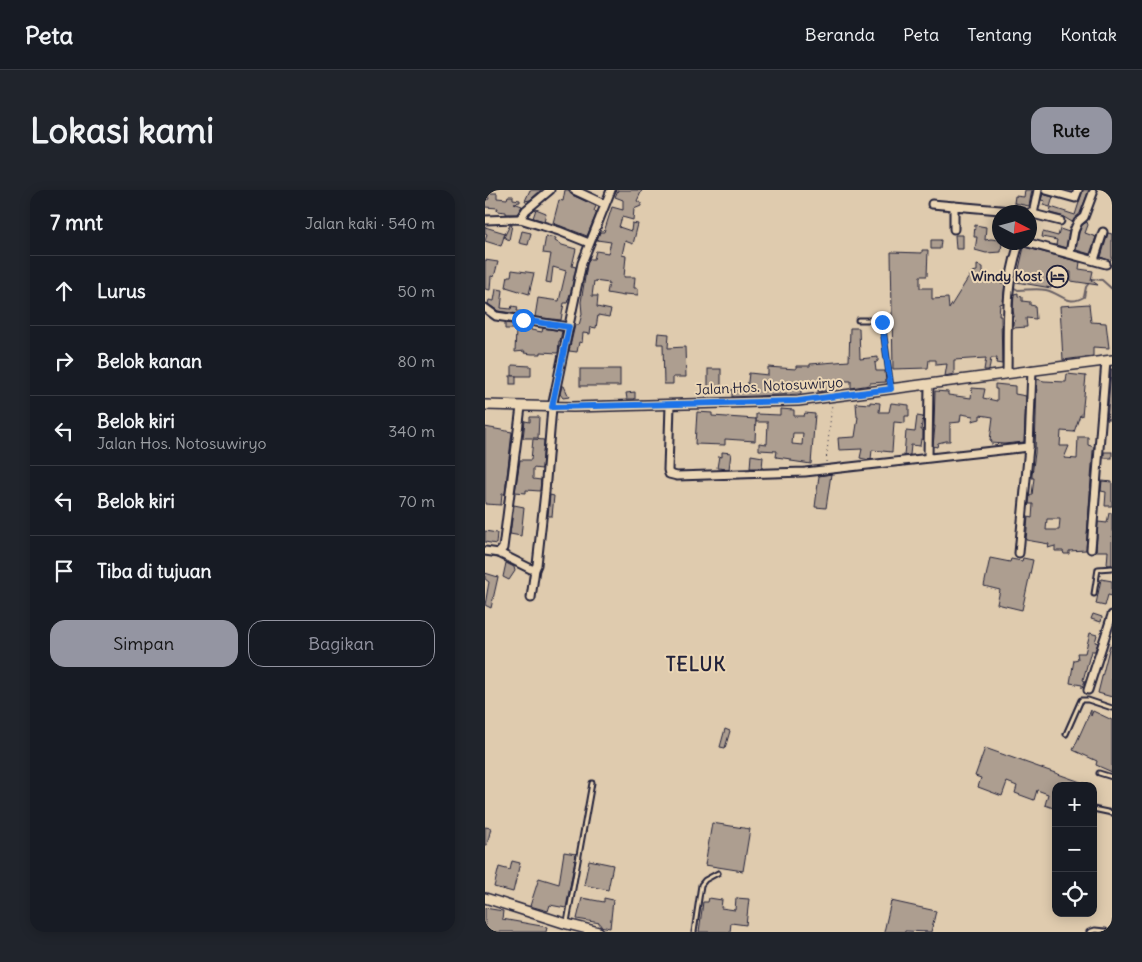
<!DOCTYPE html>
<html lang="id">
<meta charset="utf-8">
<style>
:root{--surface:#171b24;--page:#20242c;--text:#f1f3f6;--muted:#9ea1a6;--line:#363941;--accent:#9495a2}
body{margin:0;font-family:Delius,sans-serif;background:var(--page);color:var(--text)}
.controls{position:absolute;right:15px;bottom:15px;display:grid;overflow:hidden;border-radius:10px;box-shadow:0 2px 12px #0003}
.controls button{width:45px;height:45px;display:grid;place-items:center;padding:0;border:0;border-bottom:1px solid var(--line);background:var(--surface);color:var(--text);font:25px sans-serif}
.compass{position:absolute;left:507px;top:15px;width:45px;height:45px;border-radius:50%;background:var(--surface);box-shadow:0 2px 12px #0003;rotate:96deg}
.stop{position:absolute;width:15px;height:15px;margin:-11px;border:4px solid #1a73e8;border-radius:50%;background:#fff}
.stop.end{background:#1a73e8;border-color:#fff;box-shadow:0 1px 5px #0008}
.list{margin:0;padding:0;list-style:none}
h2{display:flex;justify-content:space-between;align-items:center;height:65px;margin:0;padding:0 20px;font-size:21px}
h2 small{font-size:16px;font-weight:400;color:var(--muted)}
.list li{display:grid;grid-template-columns:32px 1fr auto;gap:15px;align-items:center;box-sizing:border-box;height:70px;padding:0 20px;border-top:1px solid var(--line)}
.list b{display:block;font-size:19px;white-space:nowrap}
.list p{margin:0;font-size:16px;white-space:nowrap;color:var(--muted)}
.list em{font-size:16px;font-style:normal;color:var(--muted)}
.actions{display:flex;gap:10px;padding:15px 20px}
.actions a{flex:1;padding:11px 0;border:1px solid var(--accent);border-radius:15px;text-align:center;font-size:18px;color:var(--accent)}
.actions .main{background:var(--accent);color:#111}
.icon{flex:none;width:28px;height:28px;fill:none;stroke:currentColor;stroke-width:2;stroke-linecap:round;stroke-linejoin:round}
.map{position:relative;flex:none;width:627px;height:742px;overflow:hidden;border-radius:15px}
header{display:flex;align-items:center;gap:30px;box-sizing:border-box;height:70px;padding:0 25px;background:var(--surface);border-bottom:1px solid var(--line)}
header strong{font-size:24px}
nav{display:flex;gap:28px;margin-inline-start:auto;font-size:18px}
.intro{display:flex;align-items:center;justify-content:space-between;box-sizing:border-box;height:120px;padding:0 30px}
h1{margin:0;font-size:35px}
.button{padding:12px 22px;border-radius:15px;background:var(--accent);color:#111;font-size:18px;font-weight:700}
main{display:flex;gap:30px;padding:0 30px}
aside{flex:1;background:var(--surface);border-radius:15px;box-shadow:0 2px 12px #0003}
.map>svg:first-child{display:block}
</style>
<header>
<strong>Peta</strong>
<nav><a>Beranda</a><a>Peta</a><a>Tentang</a><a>Kontak</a></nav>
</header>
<div class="intro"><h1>Lokasi kami</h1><a class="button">Rute</a></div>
<main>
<aside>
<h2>7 mnt<small>Jalan kaki · 540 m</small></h2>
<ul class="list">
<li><svg class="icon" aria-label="ahead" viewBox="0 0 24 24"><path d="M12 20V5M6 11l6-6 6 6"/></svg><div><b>Lurus</b></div><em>50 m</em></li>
<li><svg class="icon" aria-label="right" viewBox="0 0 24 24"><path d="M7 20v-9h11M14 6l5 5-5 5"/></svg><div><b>Belok kanan</b></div><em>80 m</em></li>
<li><svg class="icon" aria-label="left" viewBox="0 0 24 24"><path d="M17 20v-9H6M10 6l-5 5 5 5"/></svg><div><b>Belok kiri</b><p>Jalan Hos. Notosuwiryo</p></div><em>340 m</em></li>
<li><svg class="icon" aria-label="left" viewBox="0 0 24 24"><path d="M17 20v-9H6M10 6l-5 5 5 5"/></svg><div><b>Belok kiri</b></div><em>70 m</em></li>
<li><svg class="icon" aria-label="arrive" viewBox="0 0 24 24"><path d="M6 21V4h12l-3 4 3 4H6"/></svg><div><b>Tiba di tujuan</b></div></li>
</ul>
<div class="actions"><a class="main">Simpan</a><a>Bagikan</a></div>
</aside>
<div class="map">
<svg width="627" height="742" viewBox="0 0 627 742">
<rect width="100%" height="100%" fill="#dfcbae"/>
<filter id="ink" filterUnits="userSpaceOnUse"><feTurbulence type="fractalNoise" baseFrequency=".02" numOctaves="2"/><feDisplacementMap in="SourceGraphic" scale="10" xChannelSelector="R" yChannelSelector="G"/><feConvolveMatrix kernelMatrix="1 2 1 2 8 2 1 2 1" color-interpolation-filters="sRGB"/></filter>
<g filter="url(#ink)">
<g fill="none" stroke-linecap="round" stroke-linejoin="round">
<path stroke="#686065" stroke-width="2" d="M528 97 533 100C542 100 552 98 561 100 576 103 582 117 599 107L601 97 607 89 617 90 627 99"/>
</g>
<g fill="#ad9e90" stroke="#22223b" fill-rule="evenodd">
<path d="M45 0H56L45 10 40 11Z"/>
<path d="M80 0H84L87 5 111 16 109 21 112 22 102 46 68 33 74 10 78 11Z"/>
<path d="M133 0H157L152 11 156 13V16L149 19 148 30 137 27 134 37 146 41 147 33 153 34 148 54 140 51 137 65 141 66 139 87H150L149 98H153V105L139 104V106L122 103 124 93 109 91 107 106H113L112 117 126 120 124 127 113 125 111 138 106 137 105 144 98 143 97 153 94 152 92 162 84 161 90 135H94L97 124 96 112 102 75 104 69H109L111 61 123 63 126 52 112 50 115 42H119L127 17 138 20V10L130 7Z"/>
<path d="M540 0H547L544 16 529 13 530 6 539 7Z"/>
<path d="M598 0H604L595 24 587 32 577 26 565 23 566 17 590 25Z"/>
<path d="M2 3H12V8L22 9 23 6H28V9L35 10V12L29 13 37 16 32 24H21V22L12 21 13 18 0 17V10L4 9Z"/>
<path d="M558 4 568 7 565 17 558 15 560 11 556 10Z"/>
<path d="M51 19 61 23 59 31 48 28Z"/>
<path d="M602 32 603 35 600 43 611 47 605 64 591 60 594 43 597 35Z"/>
<path d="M25 35H27L24 50 19 47Z"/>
<path d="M490 35 501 37 500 50 506 49 514 50V52H517L516 62 501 63 490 60 492 47H489Z"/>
<path d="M0 37 20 43 16 56 0 51 2 44 0 43Z"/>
<path d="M575 39 584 42 581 58 571 55 572 50 557 47 558 42 573 46Z"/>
<path d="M37 41 46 43 43 55 34 53Z"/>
<path d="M623 43 627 44V68L625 71 616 67Z"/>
<path d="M470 45H478V59H471Z"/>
<path d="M61 46 71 48 70 51 77 55 91 59 87 76 91 77 86 101 82 113H79L76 130 50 127 53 108 74 111 81 81 68 77 66 93 61 92 66 64 58 63Z"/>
<path d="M446 50H456L455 59H446Z"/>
<path d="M539 57 595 72 594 79 608 81 606 90 613 95 586 91V82L574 81 572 95 568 94 566 98 531 92Z"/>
<path d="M437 60H443L442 86H435V98H447V109L463 108 464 119 487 82 492 81V75L498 77V86H505L504 92 520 93 518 113 515 114 514 126H516L517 174 511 173 512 168H506L504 180H499L501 168 469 170V184L460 186 462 174 451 175V170H444L443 178 408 179 406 62 437 63Z"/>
<path d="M0 70 13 72 9 87 6 86 5 100 0 99Z"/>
<path d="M27 80 49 83 44 104 21 97 23 86H26Z"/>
<path d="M11 99 18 100 16 118 26 119 27 116 33 117 32 121 41 122 40 125 13 121 3 114 4 110 9 111Z"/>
<path d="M533 103V106L537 107V111L545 112V115L550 116 551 129 541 128 542 137 528 138V133L530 132 528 120 529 104Z"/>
<path d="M604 114 606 132 621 133 624 158 608 157V166L578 170 575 116Z"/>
<path d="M20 133 46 137V140L57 142 58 138 77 141 75 151H74L73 163 56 162V164H47L39 163 40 161 30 162 31 139H20Z"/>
<path d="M365 138H374L375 169 393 167V171L390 173 391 181H400L401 192 385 193V195L366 198V191H355V193L345 194V200L333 202V195H316V204L247 207V199L262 200 264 183 283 185V177L311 179V176H325V174L364 171Z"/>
<path d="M173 143 184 144 183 158 200 157 201 187H188V194H179L178 154H172Z"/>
<path d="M27 175 46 176V186H27Z"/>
<rect x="95" y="179" width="40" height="17"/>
<rect x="223" y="179" width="13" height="25"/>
<path d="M626 179H627V229H622Z"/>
<path d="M582 184 601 186 597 226 595 225 589 242 576 241 575 256H584L579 268 592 269 593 247H603V255L609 257 608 261 601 360 584 361V364H579L578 361H570V356L563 358 564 354 541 350 543 327 547 328 548 314H544L545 305H547L549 288H547V285L550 263 552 189 559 191 581 192ZM562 329H575L574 340H561Z"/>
<rect x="25" y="186" width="6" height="8"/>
<path d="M510 194 530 196V204L541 206 539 252 519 254 506 253 507 251 505 250 508 227 495 225V229L487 231 488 226 476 224 475 232 465 233V251H461L453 253 452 257 448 256 450 236H449L450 201 463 202V205L486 208 487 198 500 199 498 208 512 211V199H510Z"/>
<path d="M77 196H79L84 207 78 208 75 204Z"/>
<path d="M150 202V209H142L141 203Z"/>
<path d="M385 212 395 213 394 222H404L406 213 424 215V226H420V233L409 232 407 262 387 260 386 269 384 270 375 268 377 259 354 260 353 248 370 247 373 227H372L371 213 385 214Z"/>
<path d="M295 219 309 220V226H319L320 223 330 224 326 274 306 271V269L291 267 292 261 274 260V253L282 254 283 232H271V224L295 225ZM308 243H318L317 255 307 254Z"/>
<path d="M212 222 227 223V226L271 229 270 251 240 249V255L210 254Z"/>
<path d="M432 226 438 227 436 240H438V250L436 249 435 256 426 255 425 265 419 266 421 241 430 242Z"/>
<path d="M45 227H54L53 248H38L40 231 45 232Z"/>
<path d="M0 237 27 242 20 304H17L16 315 0 314Z"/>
<path d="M48 249 59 250 57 279 48 278V289L56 290 55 301 41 300V303L30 302 35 270H46Z"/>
<path d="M237 262 246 263 244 279 232 278 234 266 237 267Z"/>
<rect x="619" y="262" width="8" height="6"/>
<path d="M266 265 278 267 277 278H265Z"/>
<path d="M346 284 341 318 330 317 334 286Z"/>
<path d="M617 291 627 292V316H620L621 302 616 301Z"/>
<path d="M65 305 69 306 67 326H63Z"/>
<path d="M29 315 39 317 36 346 25 344Z"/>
<path d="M624 323H627V375H622L623 361H611L613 332 622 333Z"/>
<path d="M0 341 12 343 11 354 0 352Z"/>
<path d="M505 368 525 372 526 369 537 371 538 368 548 370 537 420 512 414 515 400 499 396Z"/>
<path d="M21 373 29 377 30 381 24 390 18 387Z"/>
<path d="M0 383 13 387 6 418 0 415 4 392 0 389Z"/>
<path d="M616 389 627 391V406L623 405 620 416 611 414Z"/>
<path d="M608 424 617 427 616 432 606 429Z"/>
<path d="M605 443 612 445 610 452 613 453 610 461H606L598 490 600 491 597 498V495L585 493 589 470 593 469 592 463H600Z"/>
<path d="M625 455 627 456V507L613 503Z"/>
<path d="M606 520V526L608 521 627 530V582L611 575 612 571 588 560Z"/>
<path d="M240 539 245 541 240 558 235 557Z"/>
<path d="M500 558 604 595 603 596H571V619L560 615 563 604 552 600 549 610 530 603 532 596 522 592 517 606 493 597 496 588 490 586Z"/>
<path d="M227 633 265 639 258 681 220 675Z"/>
<path d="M0 637 6 638 2 655H0Z"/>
<path d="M79 662 91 664 81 718 65 715 63 721 45 716 54 688 74 694Z"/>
<path d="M104 670 128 675 123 700 99 695Z"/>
<path d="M27 671 35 673 28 702 9 697 14 677 25 680Z"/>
<path d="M97 708 119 712V708L128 710 125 738 115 736V733L92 729Z"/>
<path d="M224 708 237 710 236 718 250 720 251 708 264 709 261 735 246 733 245 742H214L218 712H223Z"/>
<path d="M406 711 451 721 446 742 420 741V742H399Z"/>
<path d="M0 718 18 721 17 729 62 737 61 742H10L0 740Z"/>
</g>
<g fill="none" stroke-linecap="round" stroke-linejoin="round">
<defs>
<g id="service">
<path d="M373 130H393L397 132 406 198"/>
<path d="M609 404 613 379 627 378"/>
<path d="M581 544 596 510H603L627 518"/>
<path d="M614 583 627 587"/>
<path d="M608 619 627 623"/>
<path d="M82 732 107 593"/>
<path d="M209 742 216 695 220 690 233 683"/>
<path d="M604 742 610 740 620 741"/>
</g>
<g id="minor">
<path d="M89 0 119 14"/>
<path d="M561 0 590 8 593 0"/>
<path d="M447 14 469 16"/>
<path d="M544 23 575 31"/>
<path d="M35 29 41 20 65 0"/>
<path d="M0 30 35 29 74 41 104 53"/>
<path d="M544 31 548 24 553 0"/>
<path d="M469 39V16L538 22"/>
<path d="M540 52 621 74"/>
<path d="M585 63 589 41 593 32 599 27 608 3"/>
<path d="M609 70 618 42"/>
<path d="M0 118 11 126 84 137"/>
<path d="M522 183C523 140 519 93 535 52"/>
<path d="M185 215 183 280 184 284 192 286 320 282 544 257"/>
<path d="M443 267 444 194"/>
<path d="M606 359 621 171"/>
<path d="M0 361 14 363 18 358 36 217"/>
<path d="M14 363 46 379H50L52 375 60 302 67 217 97 73 126 0"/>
<path d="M534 363 544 257 547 180"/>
<path d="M46 408 50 379"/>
<path d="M603 500 627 425"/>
</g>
<g id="tertiary">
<path d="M0 215 88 217 313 211 627 170"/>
<path d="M0 708 82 734 114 742"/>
</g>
</defs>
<use href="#service" stroke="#22223b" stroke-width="7"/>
<use href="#minor" stroke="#22223b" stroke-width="11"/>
<use href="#tertiary" stroke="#22223b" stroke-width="12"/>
<path stroke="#22223b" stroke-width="1" stroke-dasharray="1 4" stroke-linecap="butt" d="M341 272 347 214"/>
<use href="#service" stroke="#ebd6b5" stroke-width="3"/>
<use href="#minor" stroke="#ebd6b5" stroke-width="7"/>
<use href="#tertiary" stroke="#ebd6b5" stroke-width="9"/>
</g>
</g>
<g fill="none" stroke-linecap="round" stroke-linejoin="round" filter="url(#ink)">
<path stroke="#1a73e8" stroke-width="6" d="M38 130 84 137 67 217 313 211 406 199 397 132"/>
</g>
<defs>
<symbol id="hotel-ring" viewBox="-11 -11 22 22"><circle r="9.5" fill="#ebd6b5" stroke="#22223b" stroke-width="1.5"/><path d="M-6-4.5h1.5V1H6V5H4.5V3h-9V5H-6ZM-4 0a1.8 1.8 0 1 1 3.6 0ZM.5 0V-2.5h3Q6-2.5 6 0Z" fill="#22223b"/></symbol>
</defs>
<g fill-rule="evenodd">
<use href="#hotel-ring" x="560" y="74" width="25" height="25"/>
</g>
<g text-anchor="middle" stroke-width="4" stroke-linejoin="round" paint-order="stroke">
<g font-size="14" font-weight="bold" fill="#22223b" stroke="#ebd6b5" text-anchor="end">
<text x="557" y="91">Windy Kost</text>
</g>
<g font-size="14" fill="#22223b" stroke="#ebd6b5">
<text transform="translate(284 196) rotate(-3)" y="5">Jalan Hos. Notosuwiryo</text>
</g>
<g font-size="19" font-weight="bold" letter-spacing="1" fill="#22223b" stroke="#ebd6b5">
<text x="211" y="481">TELUK</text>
</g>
</g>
</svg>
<div class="controls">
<button>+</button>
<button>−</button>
<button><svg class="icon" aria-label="locate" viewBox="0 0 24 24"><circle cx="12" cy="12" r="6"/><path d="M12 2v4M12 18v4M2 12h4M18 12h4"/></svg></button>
</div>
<svg class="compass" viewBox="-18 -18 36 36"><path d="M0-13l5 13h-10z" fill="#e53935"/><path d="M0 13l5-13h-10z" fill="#9ea1a6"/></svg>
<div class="stop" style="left:38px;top:130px"></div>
<div class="stop end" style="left:397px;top:132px"></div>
</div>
</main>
